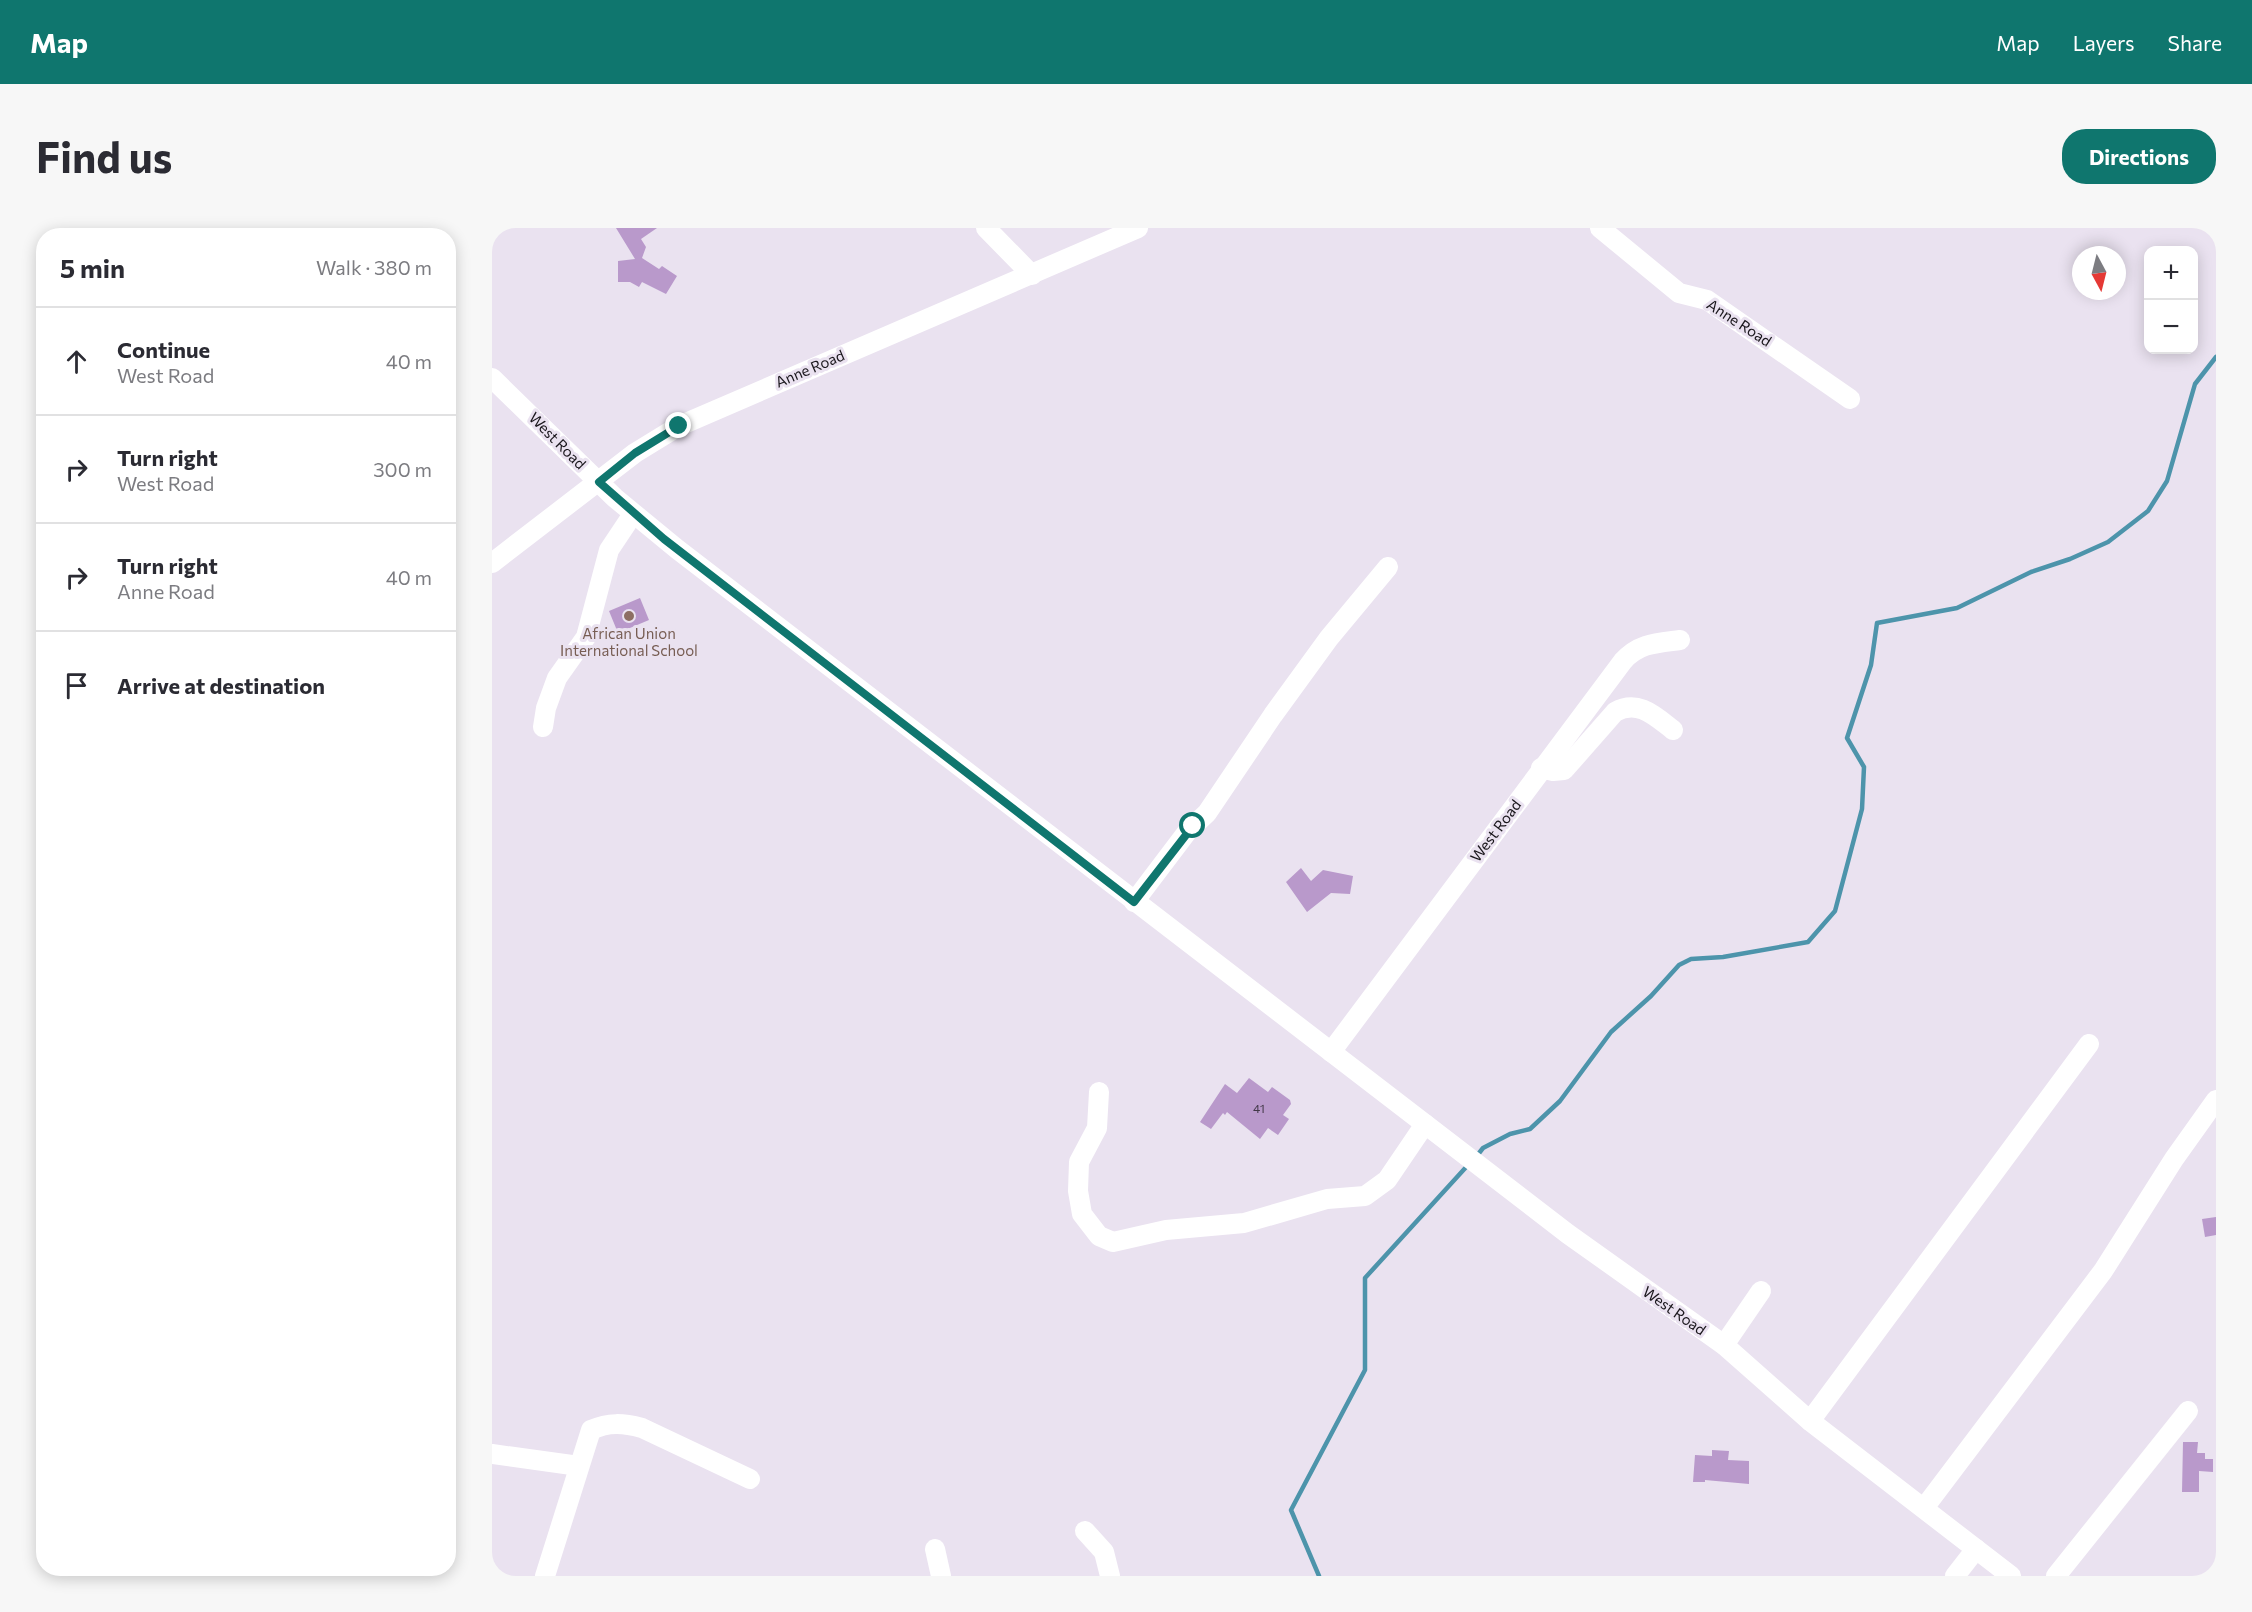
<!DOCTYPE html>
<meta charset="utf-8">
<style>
:root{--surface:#fff;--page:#f7f7f7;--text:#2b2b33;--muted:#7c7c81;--line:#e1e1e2;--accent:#0f766e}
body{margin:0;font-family:Commissioner,sans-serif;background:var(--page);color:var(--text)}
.controls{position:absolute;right:18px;top:18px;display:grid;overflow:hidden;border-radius:12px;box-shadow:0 3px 15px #0003}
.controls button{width:54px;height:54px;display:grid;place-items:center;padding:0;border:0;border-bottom:2px solid var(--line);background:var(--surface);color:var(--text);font:30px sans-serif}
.compass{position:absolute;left:1580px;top:18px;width:54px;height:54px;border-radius:50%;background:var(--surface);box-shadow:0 3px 15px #0003;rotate:173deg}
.stop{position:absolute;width:18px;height:18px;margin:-14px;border:4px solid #0f766e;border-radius:50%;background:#fff}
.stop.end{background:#0f766e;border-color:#fff;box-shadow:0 2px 6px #0008}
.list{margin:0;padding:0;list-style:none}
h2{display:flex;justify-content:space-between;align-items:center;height:78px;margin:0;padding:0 24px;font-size:26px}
h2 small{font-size:20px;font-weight:400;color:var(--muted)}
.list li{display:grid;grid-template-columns:39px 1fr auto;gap:18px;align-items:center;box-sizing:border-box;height:108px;padding:0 24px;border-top:2px solid var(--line)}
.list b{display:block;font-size:22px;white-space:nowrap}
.list p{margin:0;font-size:20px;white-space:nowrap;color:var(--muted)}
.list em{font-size:20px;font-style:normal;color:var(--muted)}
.icon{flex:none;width:33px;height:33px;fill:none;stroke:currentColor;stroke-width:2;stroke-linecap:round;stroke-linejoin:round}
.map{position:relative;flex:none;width:1724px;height:1348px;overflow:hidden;border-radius:24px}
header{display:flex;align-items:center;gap:36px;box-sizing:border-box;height:84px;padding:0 30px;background:var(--accent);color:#fff}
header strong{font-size:28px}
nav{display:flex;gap:33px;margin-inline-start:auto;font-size:21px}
.intro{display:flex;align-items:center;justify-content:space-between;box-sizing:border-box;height:144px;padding:0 36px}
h1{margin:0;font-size:42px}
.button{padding:15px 27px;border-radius:24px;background:var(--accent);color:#fff;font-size:21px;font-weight:700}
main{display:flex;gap:36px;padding:0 36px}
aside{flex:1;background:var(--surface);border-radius:24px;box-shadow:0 3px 15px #0003}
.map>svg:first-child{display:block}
</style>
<header>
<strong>Map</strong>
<nav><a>Map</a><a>Layers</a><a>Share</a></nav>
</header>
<div class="intro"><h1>Find us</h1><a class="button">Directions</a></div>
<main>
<aside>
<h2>5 min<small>Walk · 380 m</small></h2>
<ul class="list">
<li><svg class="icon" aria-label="ahead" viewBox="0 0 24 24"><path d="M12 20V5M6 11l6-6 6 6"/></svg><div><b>Continue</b><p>West Road</p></div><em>40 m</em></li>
<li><svg class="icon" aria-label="right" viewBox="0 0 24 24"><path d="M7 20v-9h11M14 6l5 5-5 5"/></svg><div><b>Turn right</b><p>West Road</p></div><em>300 m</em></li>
<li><svg class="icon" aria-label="right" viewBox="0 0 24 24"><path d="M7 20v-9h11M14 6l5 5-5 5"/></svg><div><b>Turn right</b><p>Anne Road</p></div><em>40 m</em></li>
<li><svg class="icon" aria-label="arrive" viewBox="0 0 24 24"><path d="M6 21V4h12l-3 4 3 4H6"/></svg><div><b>Arrive at destination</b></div></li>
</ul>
</aside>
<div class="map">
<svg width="1724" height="1348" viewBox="0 0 1724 1348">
<rect width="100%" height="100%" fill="#eae2f0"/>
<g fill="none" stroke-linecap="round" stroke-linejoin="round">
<g stroke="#4d94ab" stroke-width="4.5">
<path d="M984 929 991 920 1018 906 1038 901 1068 873 1119 804 1159 768 1187 737 1199 731 1231 729 1316 714 1343 683 1370 581 1372 539 1355 510 1379 437 1385 395 1465 380 1539 344 1578 331 1616 314 1656 283 1675 253 1703 156 1724 129"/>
<path d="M827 1348 799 1282 873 1142V1050L976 937"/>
</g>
</g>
<g fill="#b999cb">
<path d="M124 0H165L149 11 154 19 150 30 167 41 170 38 185 48 174 66 150 54 147 59 138 54H126V33L143 31Z"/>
<path d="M148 370 157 392 126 405 117 383Z"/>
<path d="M809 640 819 653 831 642 861 648 858 666 839 665 815 684 794 654Z"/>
<path d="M757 850 776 864 780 859 798 872 799 876 791 887 797 891 786 907 776 900 768 911 735 884 733 887 731 885 719 901 708 894 733 856 745 865Z"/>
<path d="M1724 989V1007L1713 1009 1710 991Z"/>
<path d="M1691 1214H1706L1705 1225H1713V1231H1721V1244L1707 1243V1264H1690Z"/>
<path d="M1220 1222 1237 1223 1236 1232 1257 1233V1256L1213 1252V1254H1201L1203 1227 1220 1228Z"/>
</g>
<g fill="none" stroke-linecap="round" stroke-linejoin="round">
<g stroke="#fff" stroke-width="20">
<path d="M494 0 540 47"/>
<path d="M1108 0 1187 65 1215 72 1358 171"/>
<path d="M0 150 123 270 185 321 1076 1006 1232 1117 1318 1193 1519 1348"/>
<path d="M0 335 143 225 187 198 646 0"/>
<path d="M51 499 54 480 65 450 94 409 117 322 141 286"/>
<path d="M1049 540 1061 543 1072 542 1123 484C1146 471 1163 488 1181 502"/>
<path d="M642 674 695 604 715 585 781 487 837 410 896 339"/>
<path d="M839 824 1131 433C1147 415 1165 415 1188 412"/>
<path d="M607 864 605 900 587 934 586 963 590 986 607 1008 621 1014 674 1002 752 995 835 971 873 968 895 952 933 896"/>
<path d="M1232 1117 1269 1063"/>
<path d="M1318 1193 1597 816"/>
<path d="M0 1226 87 1238"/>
<path d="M1432 1280 1611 1043 1682 931 1724 872"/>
<path d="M593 1303 612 1324 618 1348"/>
<path d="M443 1321 449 1348"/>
<path d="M53 1348 99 1202C117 1194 131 1195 150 1200L258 1251"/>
<path d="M1463 1348 1484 1321"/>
<path d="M1564 1348 1696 1183"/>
</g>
</g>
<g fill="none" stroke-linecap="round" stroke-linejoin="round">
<path stroke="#0f766e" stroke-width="8" d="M187 198 143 225 107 254 172 311 642 674 701 598"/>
</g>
<circle fill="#8d6e63" stroke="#eae2f0" stroke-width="2" cx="137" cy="388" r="6"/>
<g text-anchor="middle" stroke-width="6" stroke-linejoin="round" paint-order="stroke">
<g font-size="12" fill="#413747">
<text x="767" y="885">41</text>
</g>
<g font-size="15" fill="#19161b" stroke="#eae2f0">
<text transform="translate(1247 95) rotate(33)" y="5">Anne Road</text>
<text transform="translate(318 141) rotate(-23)" y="5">Anne Road</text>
<text transform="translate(65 213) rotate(45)" y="5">West Road</text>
<text transform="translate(1004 603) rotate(-53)" y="5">West Road</text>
<text transform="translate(1182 1083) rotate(35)" y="5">West Road</text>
</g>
<g font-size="15" fill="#785e54" stroke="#eae2f0">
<text x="137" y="411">African Union<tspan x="137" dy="17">International School</tspan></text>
</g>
</g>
</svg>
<div class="controls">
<button>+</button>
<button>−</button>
</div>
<svg class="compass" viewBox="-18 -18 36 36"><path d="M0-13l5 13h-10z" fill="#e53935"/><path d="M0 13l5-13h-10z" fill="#7c7c81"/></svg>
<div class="stop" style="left:701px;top:598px"></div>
<div class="stop end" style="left:187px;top:198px"></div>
</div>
</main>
